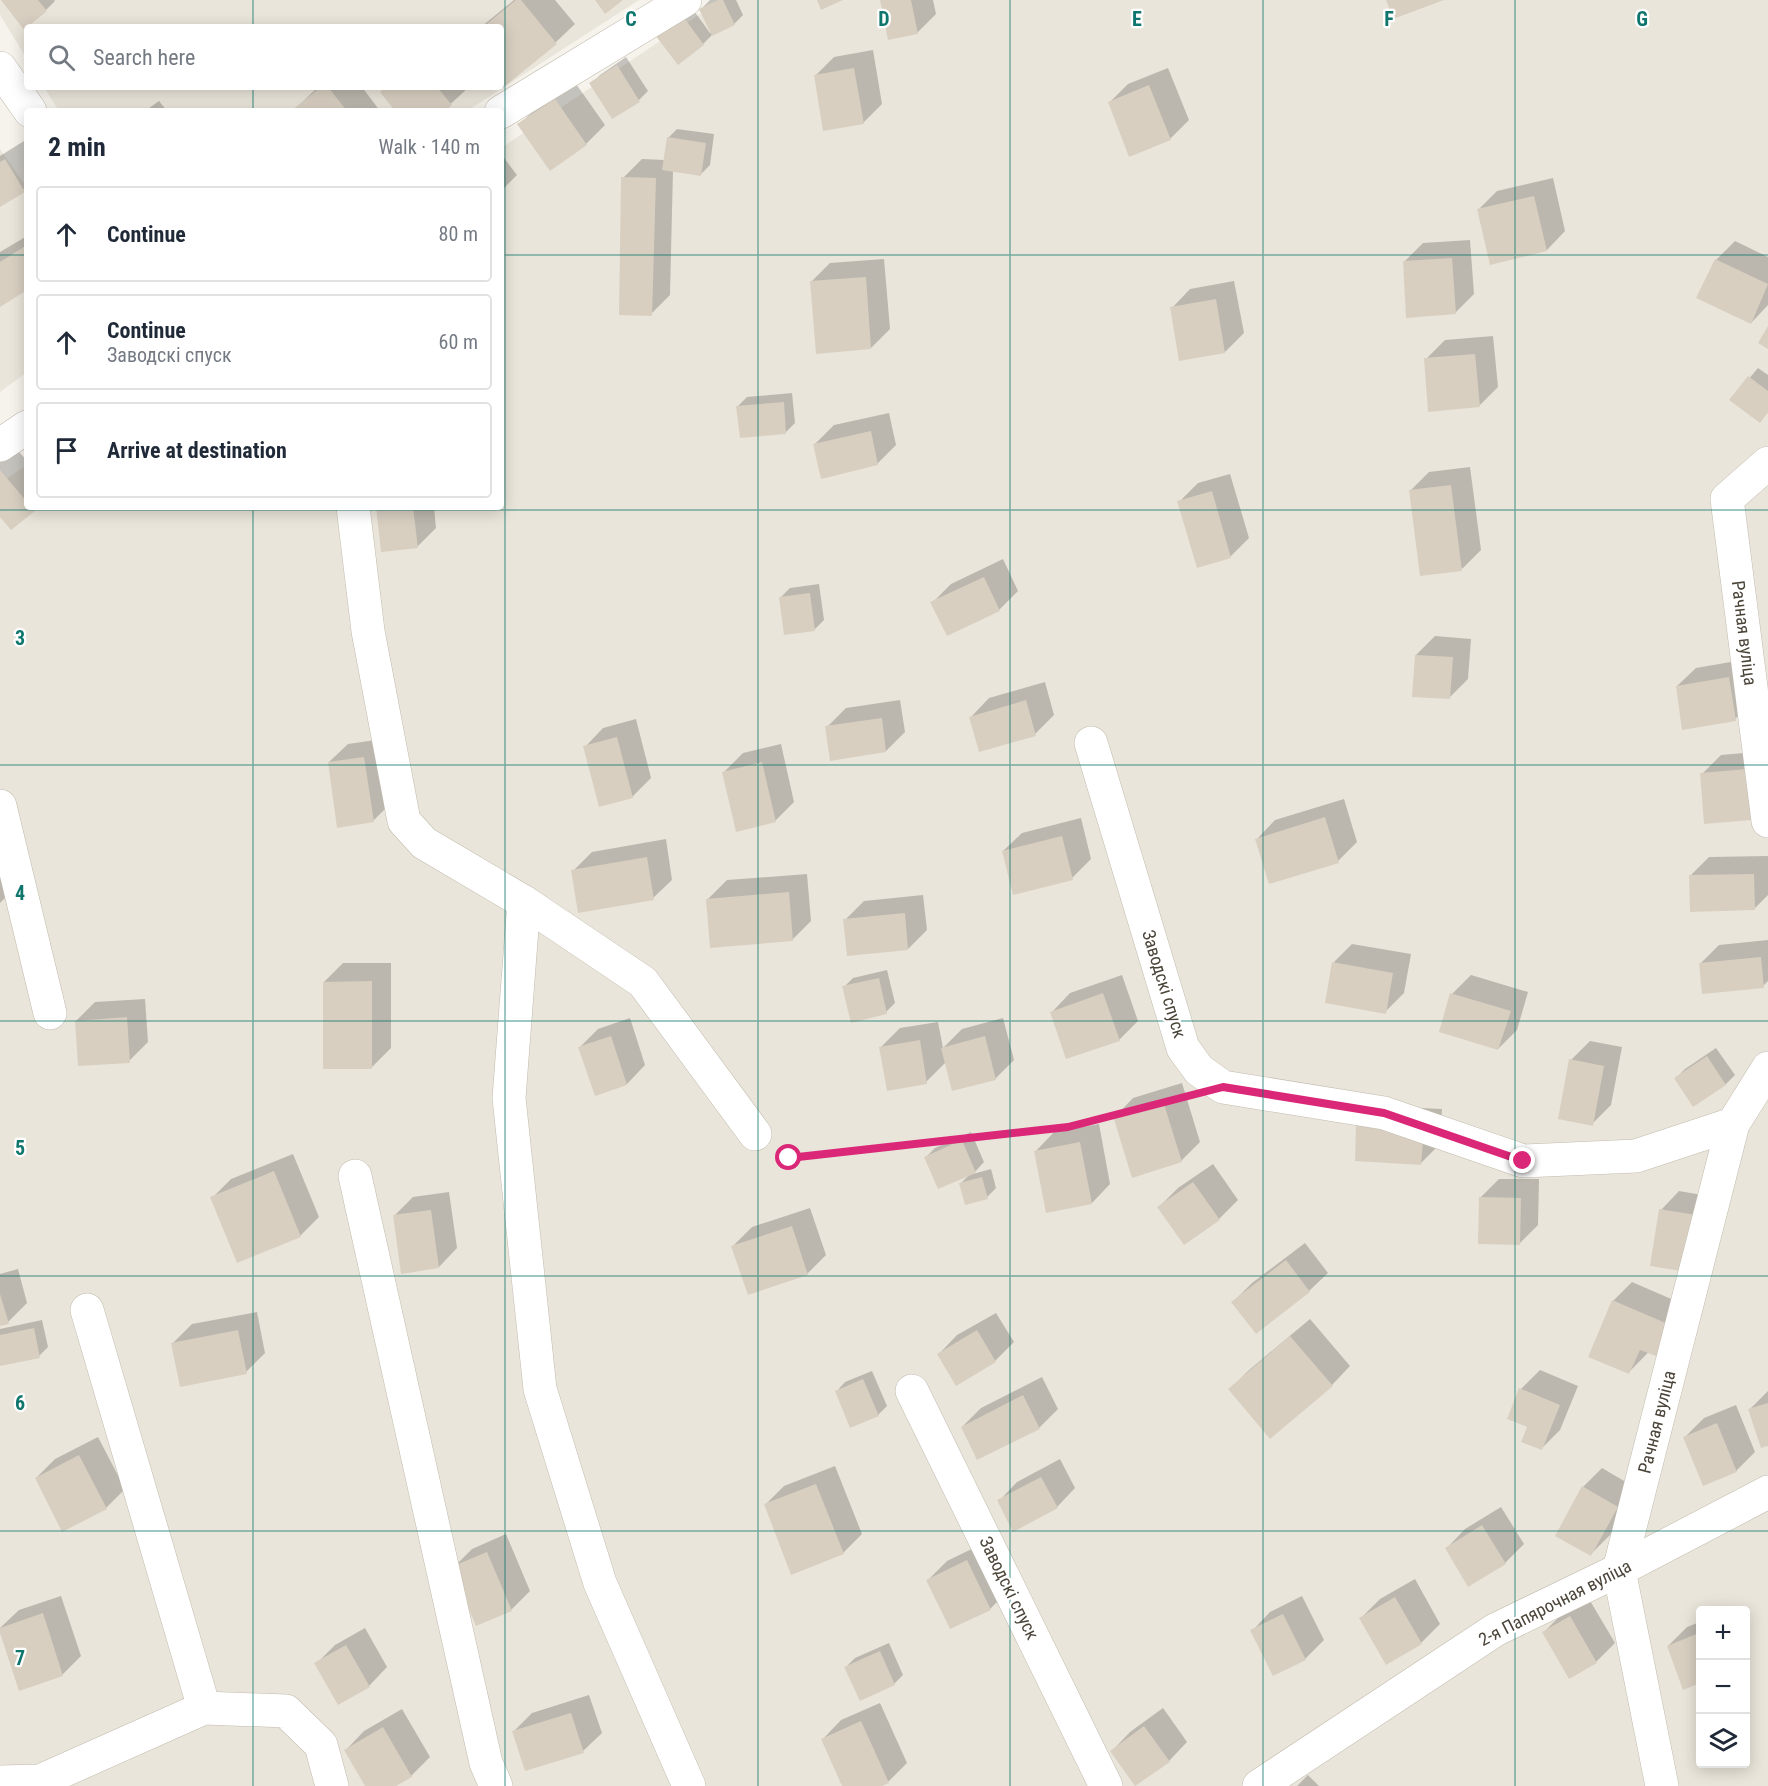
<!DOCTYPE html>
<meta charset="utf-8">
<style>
:root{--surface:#fff;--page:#f2f2f3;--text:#1f2937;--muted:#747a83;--line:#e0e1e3}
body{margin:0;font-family:"Roboto Condensed",sans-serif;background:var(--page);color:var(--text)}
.controls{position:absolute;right:18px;bottom:18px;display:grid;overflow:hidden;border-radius:6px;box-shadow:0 3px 15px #0003}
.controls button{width:54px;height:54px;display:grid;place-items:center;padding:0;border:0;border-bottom:2px solid var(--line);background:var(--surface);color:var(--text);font:30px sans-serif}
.stop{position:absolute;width:18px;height:18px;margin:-14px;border:4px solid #db2777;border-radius:50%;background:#fff}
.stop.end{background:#db2777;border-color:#fff;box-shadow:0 2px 6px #0008}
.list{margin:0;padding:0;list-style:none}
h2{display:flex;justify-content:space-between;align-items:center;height:78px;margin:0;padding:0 24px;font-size:26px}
h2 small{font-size:20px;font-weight:400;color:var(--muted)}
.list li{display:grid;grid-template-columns:39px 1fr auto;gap:18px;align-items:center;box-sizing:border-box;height:96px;margin:0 12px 12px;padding:0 12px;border:2px solid var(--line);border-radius:6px}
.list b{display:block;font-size:22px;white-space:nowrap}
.list p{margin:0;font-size:20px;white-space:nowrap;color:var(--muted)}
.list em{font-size:20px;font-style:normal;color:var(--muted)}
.icon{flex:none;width:33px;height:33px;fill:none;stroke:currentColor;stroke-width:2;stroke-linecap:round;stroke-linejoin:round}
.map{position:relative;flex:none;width:1768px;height:1786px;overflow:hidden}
.search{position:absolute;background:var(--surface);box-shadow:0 3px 15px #0003;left:24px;top:24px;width:480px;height:66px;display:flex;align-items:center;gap:15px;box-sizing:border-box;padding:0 21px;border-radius:6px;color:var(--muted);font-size:22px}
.panel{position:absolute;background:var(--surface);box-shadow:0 3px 15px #0003;left:24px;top:108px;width:480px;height:402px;border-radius:6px}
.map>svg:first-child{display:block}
</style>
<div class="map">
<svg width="1768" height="1786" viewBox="0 0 1768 1786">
<rect width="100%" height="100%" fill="#f6f3ec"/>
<g fill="#eae5da" fill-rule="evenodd">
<path d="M0 0H639L467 111H59L44 87H501V27H27V59L0 15Z"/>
<path d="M721 0H1768V1786H0V483L27 465V507H501V148ZM1700 1610H1746V1764H1700Z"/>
<path d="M0 149 27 188V372L0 392Z"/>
</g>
<g fill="#0003">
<path d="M3 0H54L55 1 46 10Z"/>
<path d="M514 0H555L575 24 556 42 500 88 501 27H481Z"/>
<path d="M710 0H736L743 15 734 24 713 34 703 44 657 35 692 8 710 33 712 32 701 9Z"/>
<path d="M881 0H933L936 14 917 33Z"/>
<path d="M873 50 882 104 863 123 816 75 834 57Z"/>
<path d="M626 57 648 91 639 100 591 84 600 75Z"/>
<path d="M1168 68 1189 120 1170 139 1109 103 1128 84Z"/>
<path d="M574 81 605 125 586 144 550 169 519 125 538 106Z"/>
<path d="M318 87H362L380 111H295L294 110Z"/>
<path d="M387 87H469L443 111H397Z"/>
<path d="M159 101 167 111H145Z"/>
<path d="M677 129 714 134 710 165 701 174 673 170 670 295 651 314 623 178 642 159 665 160 668 138Z"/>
<path d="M24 141 27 146V187L0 205V156Z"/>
<path d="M501 154 517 175 501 191Z"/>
<path d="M1553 178 1565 231 1547 250 1478 210 1497 191Z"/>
<path d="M27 236V295L24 290 0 305V252Z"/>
<path d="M1470 240 1474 294 1455 313 1404 262 1423 243Z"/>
<path d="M1735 241 1768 257V305L1751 323 1716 260Z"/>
<path d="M884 259 890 329 871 348 811 282 830 263Z"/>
<path d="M1234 281 1244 333 1225 352 1172 308 1190 289Z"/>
<path d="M1493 336 1498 387 1479 406 1426 359 1445 340Z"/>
<path d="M1758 368 1768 375V412L1759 421 1731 400Z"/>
<path d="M792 393 795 423 786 432 738 406 747 397Z"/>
<path d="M889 413 896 445 877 464 815 444 834 425Z"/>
<path d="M14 446 27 461V507H36L11 528 0 515V458Z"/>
<path d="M1470 467 1481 550 1462 569 1410 491 1429 472Z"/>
<path d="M1230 474 1249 538 1230 557 1179 502 1198 483Z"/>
<path d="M377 507H434L436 528 417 547Z"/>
<path d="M1003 559 1018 591 999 610 932 603 951 584Z"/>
<path d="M819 584 824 620 815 629 781 597 790 588Z"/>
<path d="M1435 636 1471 639 1468 679 1450 697 1416 655Z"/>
<path d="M1748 659 1754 701 1735 719 1677 686 1696 668Z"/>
<path d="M1045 682 1054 715 1035 734 971 717 989 698Z"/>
<path d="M900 700 905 732 886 751 827 727 846 708Z"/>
<path d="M636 719 651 778 632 797 585 747 603 728Z"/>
<path d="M383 739 392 802 373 821 329 762 348 744Z"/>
<path d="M781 744 794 802 775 821 724 772 743 753Z"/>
<path d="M1767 751 1751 819 1702 774 1721 755Z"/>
<path d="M1344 799 1357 842 1338 861 1257 839 1275 820Z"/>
<path d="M1081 818 1091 859 1072 878 1003 851 1022 833Z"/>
<path d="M666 839 672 880 653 898 573 871 592 852Z"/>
<path d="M1768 856V895L1754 909 1690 876 1709 857Z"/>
<path d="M0 858 6 897 0 903Z"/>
<path d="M807 874 811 921 792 940 708 899 727 880Z"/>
<path d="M923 895 927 930 908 949 845 920 864 901Z"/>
<path d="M1768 940V981L1763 986 1700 964 1719 945Z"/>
<path d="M1352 944 1411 954 1404 993 1385 1012 1334 962Z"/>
<path d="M343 963H391V1048L372 1067 324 982Z"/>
<path d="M887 970 895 1003 886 1012 844 987 853 978Z"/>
<path d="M1122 975 1138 1021 1119 1040 1052 1012 1070 993Z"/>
<path d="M1471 975 1528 992 1517 1030 1498 1049 1452 994Z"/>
<path d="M145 999 148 1042 129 1061 76 1021 95 1002Z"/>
<path d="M630 1018 645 1065 627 1084 596 1094 580 1047 598 1029Z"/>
<path d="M1003 1018 1014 1060 995 1079 946 1062 926 1082 881 1047 900 1028 938 1022 943 1048 962 1029Z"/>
<path d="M1590 1041 1622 1047 1611 1105 1592 1124 1571 1060Z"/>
<path d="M1716 1048 1735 1075 1726 1084 1694 1105 1676 1078 1685 1069Z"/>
<path d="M1182 1083 1200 1142 1181 1161 1115 1117 1133 1098Z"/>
<path d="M1377 1106 1442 1109 1440 1144 1421 1163Z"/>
<path d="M1099 1124 1110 1184 1092 1203 1036 1151 1054 1132Z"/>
<path d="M971 1132 984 1162 973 1174 991 1169 996 1188 987 1197 961 1183 970 1174 926 1157 935 1148Z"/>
<path d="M293 1154 319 1217 300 1236 212 1198 231 1179Z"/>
<path d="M1213 1164 1238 1200 1219 1219 1159 1207 1178 1188Z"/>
<path d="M1499 1179H1539L1538 1225 1519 1244 1480 1198Z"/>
<path d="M1679 1191 1714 1197 1705 1251 1661 1210Z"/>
<path d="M449 1192 457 1248 439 1267 394 1216 413 1197Z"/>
<path d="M810 1208 826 1255 807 1274 733 1246 752 1227Z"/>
<path d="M1305 1243 1328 1273 1309 1291 1233 1302 1252 1283Z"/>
<path d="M18 1269 27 1303 8 1322 0 1324V1274Z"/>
<path d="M1632 1282 1692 1308 1629 1372 1613 1301Z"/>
<path d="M257 1312 265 1353 246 1372 173 1343 192 1324Z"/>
<path d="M996 1313 1014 1342 995 1361 939 1354 957 1335Z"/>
<path d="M1310 1319 1350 1366 1332 1385 1230 1389 1248 1371Z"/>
<path d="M42 1320 48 1347 39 1356 0 1364V1329Z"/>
<path d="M1540 1370 1578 1386 1560 1430 1542 1448 1529 1426 1521 1389Z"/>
<path d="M872 1371 887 1406 878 1415 836 1392 845 1382Z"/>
<path d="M1042 1377 1058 1409 1039 1428 962 1427 981 1408Z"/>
<path d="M1768 1391V1444L1750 1409Z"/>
<path d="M1736 1405 1755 1452 1736 1471 1685 1437 1704 1418Z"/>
<path d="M98 1437 125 1489 106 1508 36 1478 55 1459Z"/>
<path d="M1060 1459 1075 1488 1057 1507 999 1501 1017 1482Z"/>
<path d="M835 1466 862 1534 843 1553 765 1505 784 1486Z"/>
<path d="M1602 1468 1636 1488 1610 1535 1591 1554 1583 1487Z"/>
<path d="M1501 1507 1524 1544 1505 1563 1447 1548 1465 1529Z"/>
<path d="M506 1534 530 1591 511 1610 453 1568 472 1549Z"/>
<path d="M986 1542 1009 1590 990 1609 928 1580 947 1561Z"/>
<path d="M1415 1579 1440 1624 1421 1643 1387 1663 1361 1618 1380 1599Z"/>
<path d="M61 1596 81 1656 62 1675 0 1628 19 1610Z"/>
<path d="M1302 1596 1324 1640 1305 1659 1252 1631 1270 1612Z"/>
<path d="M1589 1599 1615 1643 1596 1662 1544 1632 1563 1613Z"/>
<path d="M1700 1622V1682L1684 1688 1668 1646 1687 1627Z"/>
<path d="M365 1628 387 1667 369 1686 316 1664 335 1645Z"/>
<path d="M889 1643 903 1675 894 1684 846 1667 855 1658Z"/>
<path d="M589 1695 602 1733 583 1751 513 1732 532 1713Z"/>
<path d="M880 1703 907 1763 889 1781 878 1786H844L823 1739 841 1720Z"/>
<path d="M1163 1708 1187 1742 1169 1761 1112 1751 1130 1732Z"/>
<path d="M402 1709 430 1757 411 1776 394 1786H367L346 1750 364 1731Z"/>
<path d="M1308 1775 1319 1786H1297Z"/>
</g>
<g fill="#d8cfc1">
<path d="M1 0H38L47 11 24 30Z"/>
<path d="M516 0H521L557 44 500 90 497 87H501V27H483Z"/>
<path d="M595 0H623L605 14Z"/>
<path d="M718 0H723L735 25 712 36 699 9Z"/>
<path d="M817 0H843L821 10Z"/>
<path d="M880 0H911L918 34 888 40Z"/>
<path d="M1386 0H1444L1393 19Z"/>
<path d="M682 15 704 45 678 65 655 35Z"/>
<path d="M617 65 640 102 612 119 589 83Z"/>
<path d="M854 68 864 124 823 131 814 75Z"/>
<path d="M1149 85 1171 140 1129 157 1108 102Z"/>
<path d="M321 87H328L347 111H293L292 110Z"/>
<path d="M386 87H437L452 105 445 111H395L380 92Z"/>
<path d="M555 99 587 145 550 171 517 124Z"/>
<path d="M667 137 706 143 701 176 662 170Z"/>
<path d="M5 159 25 192 0 207V162Z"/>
<path d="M621 177 656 178 652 316 619 315Z"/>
<path d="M1534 196 1547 251 1490 265 1477 209Z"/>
<path d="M27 245V298L24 292 0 307V262Z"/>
<path d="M1452 258 1456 314 1406 318 1403 261Z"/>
<path d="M1715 259 1768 284 1751 324 1696 298Z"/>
<path d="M866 277 871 349 816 354 810 281Z"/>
<path d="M1216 299 1225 353 1179 361 1170 307Z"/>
<path d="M1768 326V349L1758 343Z"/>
<path d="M1475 354 1480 407 1428 412 1424 358Z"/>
<path d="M1748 376 1768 391V412L1760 423 1729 400Z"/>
<path d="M784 402 786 434 740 438 736 406Z"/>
<path d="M871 431 878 465 821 479 813 444Z"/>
<path d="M0 470 27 502V507H31L35 511 11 530 0 517Z"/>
<path d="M1451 485 1462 571 1420 576 1409 490Z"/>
<path d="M1212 491 1231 558 1197 568 1177 501Z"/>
<path d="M376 507H413L418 548 381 552Z"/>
<path d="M984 577 1000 611 947 636 930 602Z"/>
<path d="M810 593 815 631 784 635 779 597Z"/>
<path d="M1415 655 1453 657 1450 699 1412 697Z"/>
<path d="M1729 677 1736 721 1682 730 1676 686Z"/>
<path d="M1026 700 1036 736 979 752 969 717Z"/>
<path d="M882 718 886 752 830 761 825 726Z"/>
<path d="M617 737 633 798 599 807 583 746Z"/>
<path d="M364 757 374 822 337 828 328 762Z"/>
<path d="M762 762 776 822 736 832 722 772Z"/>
<path d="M1748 769 1752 820 1704 824 1700 773Z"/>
<path d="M1325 817 1339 863 1269 884 1255 839Z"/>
<path d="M1062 836 1073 880 1013 895 1002 851Z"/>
<path d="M647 857 654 900 578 913 571 870Z"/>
<path d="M1754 874 1755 910 1690 912 1689 875Z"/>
<path d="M789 892 793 941 710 948 706 899Z"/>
<path d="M905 913 908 950 847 956 843 919Z"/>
<path d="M1761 957 1764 988 1702 994 1699 963Z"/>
<path d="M1332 962 1393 973 1386 1014 1325 1003Z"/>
<path d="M879 978 887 1014 851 1023 842 986Z"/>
<path d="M372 981V1069H323V982Z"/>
<path d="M1103 993 1120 1041 1066 1059 1050 1012Z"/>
<path d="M1450 993 1511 1011 1498 1050 1439 1032Z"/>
<path d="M127 1017 130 1063 78 1066 75 1021Z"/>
<path d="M611 1036 627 1085 595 1096 578 1047Z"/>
<path d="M985 1036 996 1080 952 1091 941 1048Z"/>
<path d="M920 1040 927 1084 887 1091 879 1047Z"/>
<path d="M1707 1056 1726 1085 1693 1107 1674 1078Z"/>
<path d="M1569 1059 1604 1066 1593 1126 1558 1119Z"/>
<path d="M1163 1101 1182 1162 1132 1178 1113 1116Z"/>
<path d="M1356 1124 1424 1128 1421 1165 1355 1161Z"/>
<path d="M962 1140 976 1173 938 1189 924 1157Z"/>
<path d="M1080 1142 1092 1204 1046 1213 1034 1151Z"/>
<path d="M274 1171 301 1237 237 1263 210 1197Z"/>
<path d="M982 1177 988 1199 965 1205 959 1183Z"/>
<path d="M1193 1182 1220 1220 1184 1245 1157 1207Z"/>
<path d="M1479 1197 1521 1198 1520 1245 1478 1244Z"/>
<path d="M1659 1209 1696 1215 1687 1272 1650 1266Z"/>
<path d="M431 1210 439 1268 401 1274 393 1215Z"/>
<path d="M792 1226 808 1275 748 1295 731 1246Z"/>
<path d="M1286 1260 1310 1292 1256 1334 1231 1302Z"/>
<path d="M0 1294 9 1324 0 1326Z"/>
<path d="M1612 1300 1675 1327 1661 1358 1640 1350 1629 1374 1588 1357Z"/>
<path d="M34 1328 40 1358 0 1366V1335Z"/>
<path d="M238 1330 247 1374 180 1387 171 1343Z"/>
<path d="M977 1330 996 1362 956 1386 937 1354Z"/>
<path d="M1290 1336 1333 1386 1270 1439 1228 1389Z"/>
<path d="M863 1379 879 1416 850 1428 835 1391Z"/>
<path d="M1519 1388 1560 1405 1542 1450 1521 1442 1527 1427 1507 1419Z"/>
<path d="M1023 1395 1040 1429 977 1460 961 1427Z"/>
<path d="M1768 1403V1446L1761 1448 1748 1409Z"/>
<path d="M1717 1423 1737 1472 1703 1486 1683 1437Z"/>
<path d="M79 1455 107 1509 62 1532 35 1478Z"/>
<path d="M1041 1477 1058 1508 1013 1532 997 1500Z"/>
<path d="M816 1484 844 1554 791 1575 764 1504Z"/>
<path d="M1582 1486 1618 1507 1591 1556 1555 1536Z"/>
<path d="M1482 1525 1506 1564 1468 1587 1445 1548Z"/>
<path d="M487 1552 512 1611 476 1626 451 1567Z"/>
<path d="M967 1560 991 1610 950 1629 926 1580Z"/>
<path d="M1395 1597 1422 1644 1386 1665 1359 1618Z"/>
<path d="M43 1613 63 1676 19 1691 0 1633V1628Z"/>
<path d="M1283 1614 1306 1660 1273 1676 1250 1630Z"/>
<path d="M1570 1616 1597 1663 1569 1679 1542 1632Z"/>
<path d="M1699 1633 1700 1683 1683 1690 1667 1646Z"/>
<path d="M346 1645 370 1687 338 1705 314 1663Z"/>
<path d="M880 1651 895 1685 860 1701 844 1667Z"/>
<path d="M571 1713 584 1753 525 1771 512 1731Z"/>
<path d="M861 1721 889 1783 882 1786H842L821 1739Z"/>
<path d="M1144 1726 1170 1762 1135 1786 1110 1751Z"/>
<path d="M383 1727 412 1777 396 1786H365L344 1750Z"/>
</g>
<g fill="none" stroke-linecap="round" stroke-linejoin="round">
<defs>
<g id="minor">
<path d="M0 68 30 111"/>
<path d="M501 112 685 0"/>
<path d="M0 445 27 427"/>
<path d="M1768 463 1727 499 1768 821"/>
<path d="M353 507 368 631 404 821 424 843 524 902 643 982 755 1134"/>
<path d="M1091 743 1183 1048 1199 1070 1223 1087 1384 1113 1523 1161 1636 1156 1733 1124"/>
<path d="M0 806 50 1013"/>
<path d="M524 902 509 1098 540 1389 600 1583 689 1786"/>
<path d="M355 1176 486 1763 496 1786"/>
<path d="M87 1310 204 1708"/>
<path d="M912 1391 1106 1786"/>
<path d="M0 1782 40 1781 204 1708 286 1711 321 1745 332 1786"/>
<path d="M1259 1786 1495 1630 1619 1570 1768 1492"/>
<path d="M1662 1786 1619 1570 1733 1124 1768 1068"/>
</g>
</defs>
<use href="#minor" stroke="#c2bbae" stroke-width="34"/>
<path stroke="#c4b79f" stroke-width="4" stroke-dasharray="3 3" stroke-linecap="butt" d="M781 1155 789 1158 1068 1127 1179 1099"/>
<use href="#minor" stroke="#fff" stroke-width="33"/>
</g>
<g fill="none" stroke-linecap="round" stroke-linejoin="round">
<path stroke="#db2777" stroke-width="8" d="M789 1158 1068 1127 1223 1087 1384 1113 1523 1161"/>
</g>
<path fill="none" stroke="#0f766e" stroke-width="1.5" stroke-opacity="0.55" d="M253 0V27M505 0V1786M758 0V1786M1010 0V1786M1263 0V1786M1515 0V1786M253 87V111M0 255H27M501 255H1768M253 507V1786M0 510H1768M0 765H1768M0 1021H1768M0 1276H1768M0 1531H1768"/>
<g text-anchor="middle" stroke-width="4.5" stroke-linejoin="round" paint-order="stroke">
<g font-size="18" fill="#4b4439" stroke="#fff">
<text transform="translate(1744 633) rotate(83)" y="6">Рачная вуліца</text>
<text transform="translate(1164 984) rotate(73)" y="6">Заводскі спуск</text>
<text transform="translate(1657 1422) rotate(-76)" y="6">Рачная вуліца</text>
<text transform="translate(1009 1588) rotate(64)" y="6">Заводскі спуск</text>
<text transform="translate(1555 1603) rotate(-27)" y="6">2-я Папярочная вуліца</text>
</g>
</g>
<g font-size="20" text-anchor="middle" font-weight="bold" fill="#0f766e" stroke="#fff" stroke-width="4.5" stroke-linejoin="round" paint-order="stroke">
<text x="631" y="26">C</text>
<text x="884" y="26">D</text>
<text x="1137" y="26">E</text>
<text x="1389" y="26">F</text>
<text x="1642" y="26">G</text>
<text x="20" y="645">3</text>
<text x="20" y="900">4</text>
<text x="20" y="1155">5</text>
<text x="20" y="1410">6</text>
<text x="20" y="1665">7</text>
</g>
</svg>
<div class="controls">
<button>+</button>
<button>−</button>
<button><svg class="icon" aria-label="layers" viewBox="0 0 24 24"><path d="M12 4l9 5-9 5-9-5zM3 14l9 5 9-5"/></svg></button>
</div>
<div class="stop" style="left:789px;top:1158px"></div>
<div class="stop end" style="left:1523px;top:1161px"></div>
<div class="search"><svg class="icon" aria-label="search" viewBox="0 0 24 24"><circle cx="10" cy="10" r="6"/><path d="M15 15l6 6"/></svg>Search here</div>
<section class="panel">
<h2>2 min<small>Walk · 140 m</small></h2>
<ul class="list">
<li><svg class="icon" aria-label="ahead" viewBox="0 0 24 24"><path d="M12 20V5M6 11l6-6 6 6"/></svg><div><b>Continue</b></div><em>80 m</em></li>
<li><svg class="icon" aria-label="ahead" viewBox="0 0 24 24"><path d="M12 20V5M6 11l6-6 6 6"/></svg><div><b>Continue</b><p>Заводскі спуск</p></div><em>60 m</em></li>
<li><svg class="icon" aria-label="arrive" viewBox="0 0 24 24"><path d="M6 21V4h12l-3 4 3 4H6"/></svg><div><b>Arrive at destination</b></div></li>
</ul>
</section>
</div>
